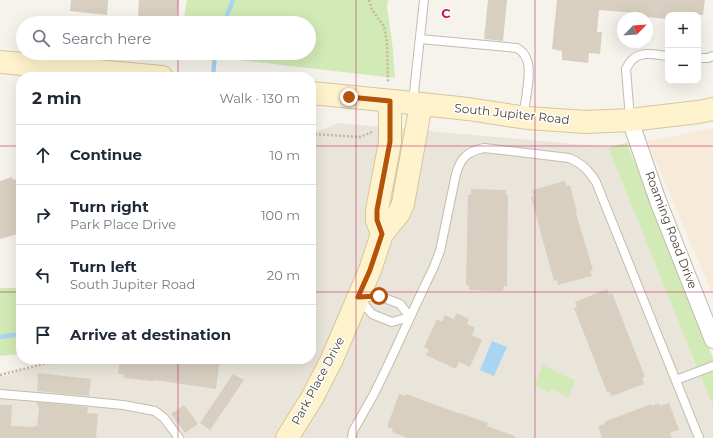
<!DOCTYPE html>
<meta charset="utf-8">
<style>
:root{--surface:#fff;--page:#f2f2f3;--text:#1f2937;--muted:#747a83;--line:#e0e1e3}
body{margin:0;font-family:Montserrat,sans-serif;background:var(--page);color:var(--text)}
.controls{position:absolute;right:12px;top:12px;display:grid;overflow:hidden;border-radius:8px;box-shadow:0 4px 16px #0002}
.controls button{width:36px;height:36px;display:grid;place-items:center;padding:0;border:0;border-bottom:1px solid var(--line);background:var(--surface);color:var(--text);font:20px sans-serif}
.compass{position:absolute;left:617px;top:12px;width:36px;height:36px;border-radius:50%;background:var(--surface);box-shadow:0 4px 16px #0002;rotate:65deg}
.stop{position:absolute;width:12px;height:12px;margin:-9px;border:3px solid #b45309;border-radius:50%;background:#fff}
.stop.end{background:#b45309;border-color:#fff;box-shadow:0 1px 4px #0008}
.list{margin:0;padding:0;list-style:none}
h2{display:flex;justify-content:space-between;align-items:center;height:52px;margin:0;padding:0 16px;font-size:17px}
h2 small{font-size:13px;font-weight:400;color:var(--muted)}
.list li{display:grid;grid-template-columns:26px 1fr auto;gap:12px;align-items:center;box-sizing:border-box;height:60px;padding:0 16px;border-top:1px solid var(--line)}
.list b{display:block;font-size:15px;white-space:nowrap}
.list p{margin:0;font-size:13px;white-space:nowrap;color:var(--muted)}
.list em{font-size:13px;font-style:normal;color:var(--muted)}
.icon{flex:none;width:22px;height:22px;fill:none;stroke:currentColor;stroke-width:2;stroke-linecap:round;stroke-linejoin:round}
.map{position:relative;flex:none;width:713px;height:438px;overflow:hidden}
.search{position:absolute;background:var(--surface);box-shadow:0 4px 16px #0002;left:16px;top:16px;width:300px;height:44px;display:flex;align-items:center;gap:10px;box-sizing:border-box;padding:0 14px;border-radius:22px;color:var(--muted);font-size:15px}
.panel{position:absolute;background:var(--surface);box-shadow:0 4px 16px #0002;left:16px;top:72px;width:300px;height:292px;border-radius:16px}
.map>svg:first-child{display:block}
</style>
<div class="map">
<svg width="713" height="438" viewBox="0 0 713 438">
<rect width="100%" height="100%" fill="#f6f3ec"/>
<path fill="#eae5da" d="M339 123 608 147 713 407V438H0V377L61 359H311V134Z"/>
<path fill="#f7ead8" d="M713 128V295L647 141 705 130Z"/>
<g fill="#d2eab5">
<path d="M187 0H388L387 8 392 41 395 78 179 53H309V23H183Z"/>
<path d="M627 143 713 358V407L608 147Z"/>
<path d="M0 288H21V354L0 356Z"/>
<path d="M543 365 575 381 568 397 551 389 549 392 534 385Z"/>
</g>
<path fill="#a9d4f2" d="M492 341 507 347 494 376 480 370Z"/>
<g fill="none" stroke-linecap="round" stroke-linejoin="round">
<g stroke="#a9d4f2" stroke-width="4.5">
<path d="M224 23 233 0"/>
<path d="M213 77 215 53"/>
<path d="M0 337 21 334"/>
</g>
</g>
<g fill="#d8cfc1">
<path d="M71 0H108L107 15 70 11Z"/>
<path d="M139 0H179L177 19 138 16Z"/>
<path d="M488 0H507L503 41 484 39Z"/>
<path d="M557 0H705L703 15H668V19L637 16V13L599 10 597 32H602L600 54 589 53 588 63 562 60V51L552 49Z"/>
<path d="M12 177 13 180 21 178V233L0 239V181Z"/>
<path d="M565 181 566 186 570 185 577 213H576L593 270 590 271 592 276 558 285 557 280 554 281 531 197 534 196 532 190Z"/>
<path d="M471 189 506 190V195H508L507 286H504L503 291 469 290V285H466L468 195H471Z"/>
<path d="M607 289 609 294 612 293 645 377 642 378 644 384 612 396 609 391 607 392 574 308 577 307 575 302Z"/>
<path d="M456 313 469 319 467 324 475 328 472 335 482 340 470 367 459 362 456 369 426 355 429 350 424 347 437 319 442 322 445 315 454 319Z"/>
<path d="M120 359H220L216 389 154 380 153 381 124 378V374H118Z"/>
<path d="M38 373 91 379 89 396 37 391Z"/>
<path d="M233 374 244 380 210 430 200 423Z"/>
<path d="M399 394 405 396 406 394 460 414V413L488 423 487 426 515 436V438H408L392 432 393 429 387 427Z"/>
<path d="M36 402 88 407 87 413 98 414 96 438H0V405H12L11 426 34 427V426H37L39 409Z"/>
<path d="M659 403 660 406 669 403 679 430 670 433 672 438H602L598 426 605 424 604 422 651 404 652 406Z"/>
<path d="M184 405 198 424 185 433 171 414Z"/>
</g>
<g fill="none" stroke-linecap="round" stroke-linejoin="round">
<defs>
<g id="lane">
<path d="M420 39 517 48C522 51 525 54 527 60 532 72 525 103 523 117"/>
<path d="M698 58H708L713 56"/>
<path d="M413 102 424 0"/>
<path d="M630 119 626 69C635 49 650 54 668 56"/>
<path d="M379 296 400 304 410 317 392 322 372 314 358 297Z"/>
<path d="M676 380 713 366"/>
<path d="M0 394 61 399 123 405 155 411 164 418 179 438"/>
<path d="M352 438 353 431 374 394 389 363 426 283 433 269 440 251 456 174C461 157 467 152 484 148L569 158C583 164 588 170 596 182L699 438"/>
</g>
<path id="street" d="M630 120 658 201 713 340"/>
<g id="secondary">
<path d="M0 62 162 77"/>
<path d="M311 93 403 102 468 109 527 118 586 122 630 120 698 112 713 109"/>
<path d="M382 234 377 220V210L390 142V101"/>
<path d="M287 438 312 398 332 359 370 270 382 234 399 213 403 204 421 104"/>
</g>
</defs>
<use href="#lane" stroke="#c2bbae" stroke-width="10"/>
<use href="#street" stroke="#c2bbae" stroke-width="18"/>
<use href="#secondary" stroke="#d6c79b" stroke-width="24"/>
<g stroke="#c4b79f" stroke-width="2.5" stroke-dasharray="2 2" stroke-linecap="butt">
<path d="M369 0 372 10 384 26 387 43 388 82"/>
<path d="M311 134 360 137 370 133 373 131"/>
<path d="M0 375 63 359"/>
</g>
<use href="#lane" stroke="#fff" stroke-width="8"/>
<use href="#street" stroke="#fff" stroke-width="16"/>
<use href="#secondary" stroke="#fff3cd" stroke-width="22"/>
</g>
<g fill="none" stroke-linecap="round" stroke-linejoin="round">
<path stroke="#b45309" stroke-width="5" d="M349 97 390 101V142L377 210V220L382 234 370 270 358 297 379 296"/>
</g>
<path fill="none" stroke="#c2185b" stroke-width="1" stroke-opacity="0.55" d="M178 0V23M356 0V438M535 0V438M178 53V77M0 146H21M311 146H713M0 292H21M311 292H713M178 359V438"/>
<g text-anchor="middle" stroke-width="3" stroke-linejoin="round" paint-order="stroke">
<g font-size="12" fill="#4b4439" stroke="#fff">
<text transform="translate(512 114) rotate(6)" y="4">South Jupiter Road</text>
<text transform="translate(671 230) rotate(69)" y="4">Roaming Road Drive</text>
<text transform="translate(318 381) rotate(-62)" y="4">Park Place Drive</text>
</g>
</g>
<g font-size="13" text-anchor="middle" font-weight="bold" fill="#c2185b" stroke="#fff" stroke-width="3" stroke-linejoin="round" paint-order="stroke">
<text x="446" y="18">C</text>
</g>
</svg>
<div class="controls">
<button>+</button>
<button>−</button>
</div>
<svg class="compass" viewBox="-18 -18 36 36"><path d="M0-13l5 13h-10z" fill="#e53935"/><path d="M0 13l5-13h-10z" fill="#747a83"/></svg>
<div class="stop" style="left:379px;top:296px"></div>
<div class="stop end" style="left:349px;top:97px"></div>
<div class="search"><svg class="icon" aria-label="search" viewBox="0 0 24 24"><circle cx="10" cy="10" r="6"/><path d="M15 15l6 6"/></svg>Search here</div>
<section class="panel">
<h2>2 min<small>Walk · 130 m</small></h2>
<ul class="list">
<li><svg class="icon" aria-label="ahead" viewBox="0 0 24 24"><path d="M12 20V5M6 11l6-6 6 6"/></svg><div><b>Continue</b></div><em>10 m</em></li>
<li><svg class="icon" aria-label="right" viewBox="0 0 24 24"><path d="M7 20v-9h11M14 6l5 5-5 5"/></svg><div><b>Turn right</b><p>Park Place Drive</p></div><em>100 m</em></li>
<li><svg class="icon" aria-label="left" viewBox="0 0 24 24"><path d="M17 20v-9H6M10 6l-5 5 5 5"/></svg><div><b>Turn left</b><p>South Jupiter Road</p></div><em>20 m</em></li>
<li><svg class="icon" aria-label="arrive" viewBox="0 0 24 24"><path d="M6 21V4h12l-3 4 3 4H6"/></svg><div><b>Arrive at destination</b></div></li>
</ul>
</section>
</div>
